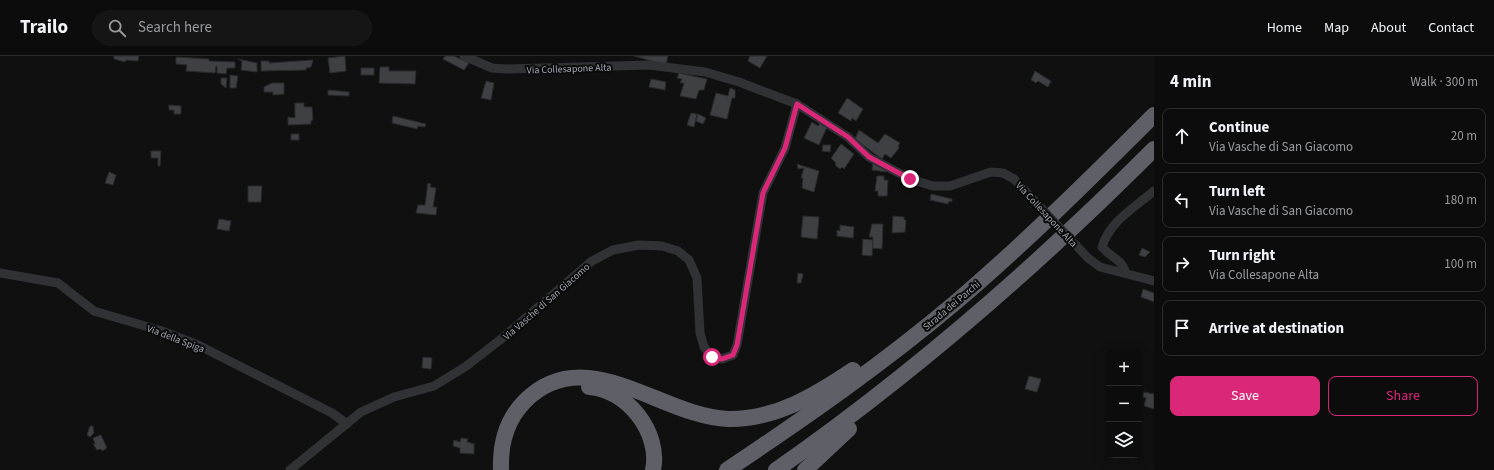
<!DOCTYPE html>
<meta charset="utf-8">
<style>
:root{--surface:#0c0c0d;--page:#151516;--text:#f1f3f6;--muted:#9a9b9d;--line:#2c2c2e;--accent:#db2777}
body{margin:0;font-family:"Source Sans 3",sans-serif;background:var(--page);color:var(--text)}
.controls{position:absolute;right:12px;bottom:12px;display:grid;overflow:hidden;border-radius:8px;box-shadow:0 4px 16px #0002}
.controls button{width:36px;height:36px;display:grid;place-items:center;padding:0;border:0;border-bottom:1px solid var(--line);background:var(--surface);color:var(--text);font:20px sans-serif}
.stop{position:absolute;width:12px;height:12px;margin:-9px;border:3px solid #db2777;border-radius:50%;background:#fff}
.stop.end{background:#db2777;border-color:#fff;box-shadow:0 1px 4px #0008}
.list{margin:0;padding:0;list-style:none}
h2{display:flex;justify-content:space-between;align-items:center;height:52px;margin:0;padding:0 16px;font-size:17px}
h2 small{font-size:13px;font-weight:400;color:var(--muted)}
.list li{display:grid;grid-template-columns:26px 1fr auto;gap:12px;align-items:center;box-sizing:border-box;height:56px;margin:0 8px 8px;padding:0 8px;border:1px solid var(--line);border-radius:8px}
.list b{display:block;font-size:15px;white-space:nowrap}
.list p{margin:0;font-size:13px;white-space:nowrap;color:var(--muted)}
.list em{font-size:13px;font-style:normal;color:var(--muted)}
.actions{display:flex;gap:8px;padding:12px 16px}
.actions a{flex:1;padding:9px 0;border:1px solid var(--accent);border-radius:8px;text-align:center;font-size:14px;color:var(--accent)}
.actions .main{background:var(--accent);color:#fff}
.icon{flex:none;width:22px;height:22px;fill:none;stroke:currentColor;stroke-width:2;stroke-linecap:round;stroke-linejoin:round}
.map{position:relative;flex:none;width:1154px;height:414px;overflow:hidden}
header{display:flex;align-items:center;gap:24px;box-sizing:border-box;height:56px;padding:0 20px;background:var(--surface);border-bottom:1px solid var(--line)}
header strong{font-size:19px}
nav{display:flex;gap:22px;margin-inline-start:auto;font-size:14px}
.search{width:280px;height:36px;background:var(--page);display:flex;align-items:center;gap:10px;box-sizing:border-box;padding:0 14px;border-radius:22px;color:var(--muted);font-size:15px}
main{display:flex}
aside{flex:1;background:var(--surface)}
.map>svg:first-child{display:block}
</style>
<header>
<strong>Trailo</strong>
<div class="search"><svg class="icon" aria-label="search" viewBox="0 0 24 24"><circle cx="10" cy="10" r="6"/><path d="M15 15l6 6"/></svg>Search here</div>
<nav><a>Home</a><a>Map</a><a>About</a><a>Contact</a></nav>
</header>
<main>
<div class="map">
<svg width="1154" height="414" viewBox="0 0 1154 414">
<rect width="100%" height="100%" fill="#101011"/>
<g fill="#3f4044" stroke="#2a2a2d">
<path d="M114 0H139L138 5 126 4 125 6 114 3Z"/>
<path d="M345 0 346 15 330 17 328 2Z"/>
<path d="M445 0H454L469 7 464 14 443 3Z"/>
<path d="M634 0H668L666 9Z"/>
<path d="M750 0H767L760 12 748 5Z"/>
<path d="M176 1 209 3V5L235 6V12H227L226 18 217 17V10H216L215 17 186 15 187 9 176 8Z"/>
<path d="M238 3 257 7V16L241 14 242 5Z"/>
<path d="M313 4 311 11 306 12V14L261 15V5H269V7Z"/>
<path d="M380 11H389V15H416L415 28 379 27Z"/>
<rect x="361" y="12" width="13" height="7"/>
<path d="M1035 15 1051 25 1048 31 1038 25 1036 27 1031 24Z"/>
<path d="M679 17 707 23 704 34H699L696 43 680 40 684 27H680L682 23 677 22Z"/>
<path d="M230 19 238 20 236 32H230Z"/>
<path d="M221 22H227L226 32 221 28Z"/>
<path d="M651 23 666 26 665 34 649 31Z"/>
<path d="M486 25 494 27 491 44 481 42Z"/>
<path d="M272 27H284V38L273 39V36H264V31Z"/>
<path d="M730 32 735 34V42H732L727 63 710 59 716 37 728 40Z"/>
<path d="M328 34 349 36V40L328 39Z"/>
<path d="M847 42 863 53 856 65 852 62 851 65 838 57Z"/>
<path d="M295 47H304V51H312L313 64 311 65V68L288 69V61L295 62Z"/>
<path d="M169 49 181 50V58H174V54H169Z"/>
<path d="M691 57 697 58 694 71 687 69Z"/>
<path d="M698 58 706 62 703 68 696 65Z"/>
<path d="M393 60 426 68 425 71 418 70 417 73 392 67Z"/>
<path d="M812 66 818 70 820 67 827 71 819 89 804 82Z"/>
<path d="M859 74 878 87 885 78 900 87 898 90 899 92 891 102 885 98 882 103 855 83Z"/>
<rect x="291" y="78" width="8" height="6"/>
<path d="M841 88 854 98 844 113 842 111 840 113 835 109 836 107 831 102Z"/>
<path d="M823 89H831L830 96 822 95Z"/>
<path d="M151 95H161L160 110H158V102H151Z"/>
<path d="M873 104 887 112 886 116 872 114Z"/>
<path d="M797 108 819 115 814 136 802 132 803 122H801L804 112 798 113Z"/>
<path d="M109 116 116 119 113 129 105 127Z"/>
<path d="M877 120H884V124H888L887 140H878V135H875Z"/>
<path d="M428 127 431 128 430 131 436 132 433 151H437L436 159 416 157 418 149H425Z"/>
<path d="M248 130H262L261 146H248Z"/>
<path d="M931 138 952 143V146L949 145 948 148 930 144Z"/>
<path d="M803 160 819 161 817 183 801 181Z"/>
<path d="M893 160 904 161V164H906L905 176 892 177Z"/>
<path d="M219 163 231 165 229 175 217 173Z"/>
<path d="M872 168H883L882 193 872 192 873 181H869Z"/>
<path d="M840 169 854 171 853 182 837 180V174L840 175Z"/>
<path d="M863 183 873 184 872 200 862 199Z"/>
<path d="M1142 192 1150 196 1145 201 1139 199Z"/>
<path d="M798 217 803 218 801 227H797Z"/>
<path d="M1143 233 1154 237V246L1141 241Z"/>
<path d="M423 301 432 302 431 313 422 312Z"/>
<path d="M1029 320 1041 323 1037 336 1025 333Z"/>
<path d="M1144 336 1154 338V353L1144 350 1146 342 1143 341Z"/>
<path d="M90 370H93L94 377 90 381 87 379Z"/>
<path d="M101 379 107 392 102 395 101 393 97 394 93 388H95L93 382Z"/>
<path d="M461 382 468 383 467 386 474 388V398L460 397V392L453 390 454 384 460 386Z"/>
</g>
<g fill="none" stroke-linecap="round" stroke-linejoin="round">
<g stroke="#313236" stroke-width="9">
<path d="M464 0 492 12 505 13 649 9 705 16 739 26 797 48 848 81 869 101 910 123 933 130H950L991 116 1003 117 1014 123"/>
<path d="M1088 202 1100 211 1154 225"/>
<path d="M0 217 58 227 94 255 162 275 198 289 332 357 347 368"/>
<path d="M1126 217C1122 203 1110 201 1102 191 1110 165 1134 152 1154 135"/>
<path d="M290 414 361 356 394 341 434 330 465 311 500 284 592 205 613 194 639 189 662 190 678 195 689 204 697 222 700 277 704 291 712 301 722 303 733 299 737 289 763 137 785 92 797 48"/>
</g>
<g stroke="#5e5f67" stroke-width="16">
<path d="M589 331C627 333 661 377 653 414"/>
<path d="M501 414C500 387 506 364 525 345 586 284 662 361 728 363 775 364 816 339 853 314"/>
<path d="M727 414C806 361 884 307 956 246 1025 187 1090 123 1154 59"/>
<path d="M776 414C912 319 1037 210 1154 93"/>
<path d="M805 414 849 373"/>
</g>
<path stroke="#313236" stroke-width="9" d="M1014 123 1088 202"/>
</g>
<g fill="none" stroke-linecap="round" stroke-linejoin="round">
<path stroke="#db2777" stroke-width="5" d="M712 301 722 303 733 299 737 289 763 137 785 92 797 48 848 81 869 101 910 123"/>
</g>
<g text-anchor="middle" stroke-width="4" stroke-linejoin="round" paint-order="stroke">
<g font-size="10" fill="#a2a5b1" stroke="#0b0b0c">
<text transform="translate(569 12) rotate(-2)" y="4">Via Collesapone Alta</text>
<text transform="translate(1047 158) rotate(47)" y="4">Via Collesapone Alta</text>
<text transform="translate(546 245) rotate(-41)" y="4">Via Vasche di San Giacomo</text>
<text transform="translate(951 249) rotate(-40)" y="4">Strada dei Parchi</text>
<text transform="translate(176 282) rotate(21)" y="4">Via della Spiga</text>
</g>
</g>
</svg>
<div class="controls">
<button>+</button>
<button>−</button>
<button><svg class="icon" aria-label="layers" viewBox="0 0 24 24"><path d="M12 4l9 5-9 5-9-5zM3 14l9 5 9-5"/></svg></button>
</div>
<div class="stop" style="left:712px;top:301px"></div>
<div class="stop end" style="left:910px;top:123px"></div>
</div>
<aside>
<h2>4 min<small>Walk · 300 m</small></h2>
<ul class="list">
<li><svg class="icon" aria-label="ahead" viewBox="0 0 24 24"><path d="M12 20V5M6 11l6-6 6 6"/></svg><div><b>Continue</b><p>Via Vasche di San Giacomo</p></div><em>20 m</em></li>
<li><svg class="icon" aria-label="left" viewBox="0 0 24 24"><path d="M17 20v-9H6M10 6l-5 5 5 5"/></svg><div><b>Turn left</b><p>Via Vasche di San Giacomo</p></div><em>180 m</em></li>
<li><svg class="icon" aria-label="right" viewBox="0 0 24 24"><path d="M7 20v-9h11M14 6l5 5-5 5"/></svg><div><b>Turn right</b><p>Via Collesapone Alta</p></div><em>100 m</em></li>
<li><svg class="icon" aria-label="arrive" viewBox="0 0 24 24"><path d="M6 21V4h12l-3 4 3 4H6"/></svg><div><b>Arrive at destination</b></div></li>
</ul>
<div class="actions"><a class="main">Save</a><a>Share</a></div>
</aside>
</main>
